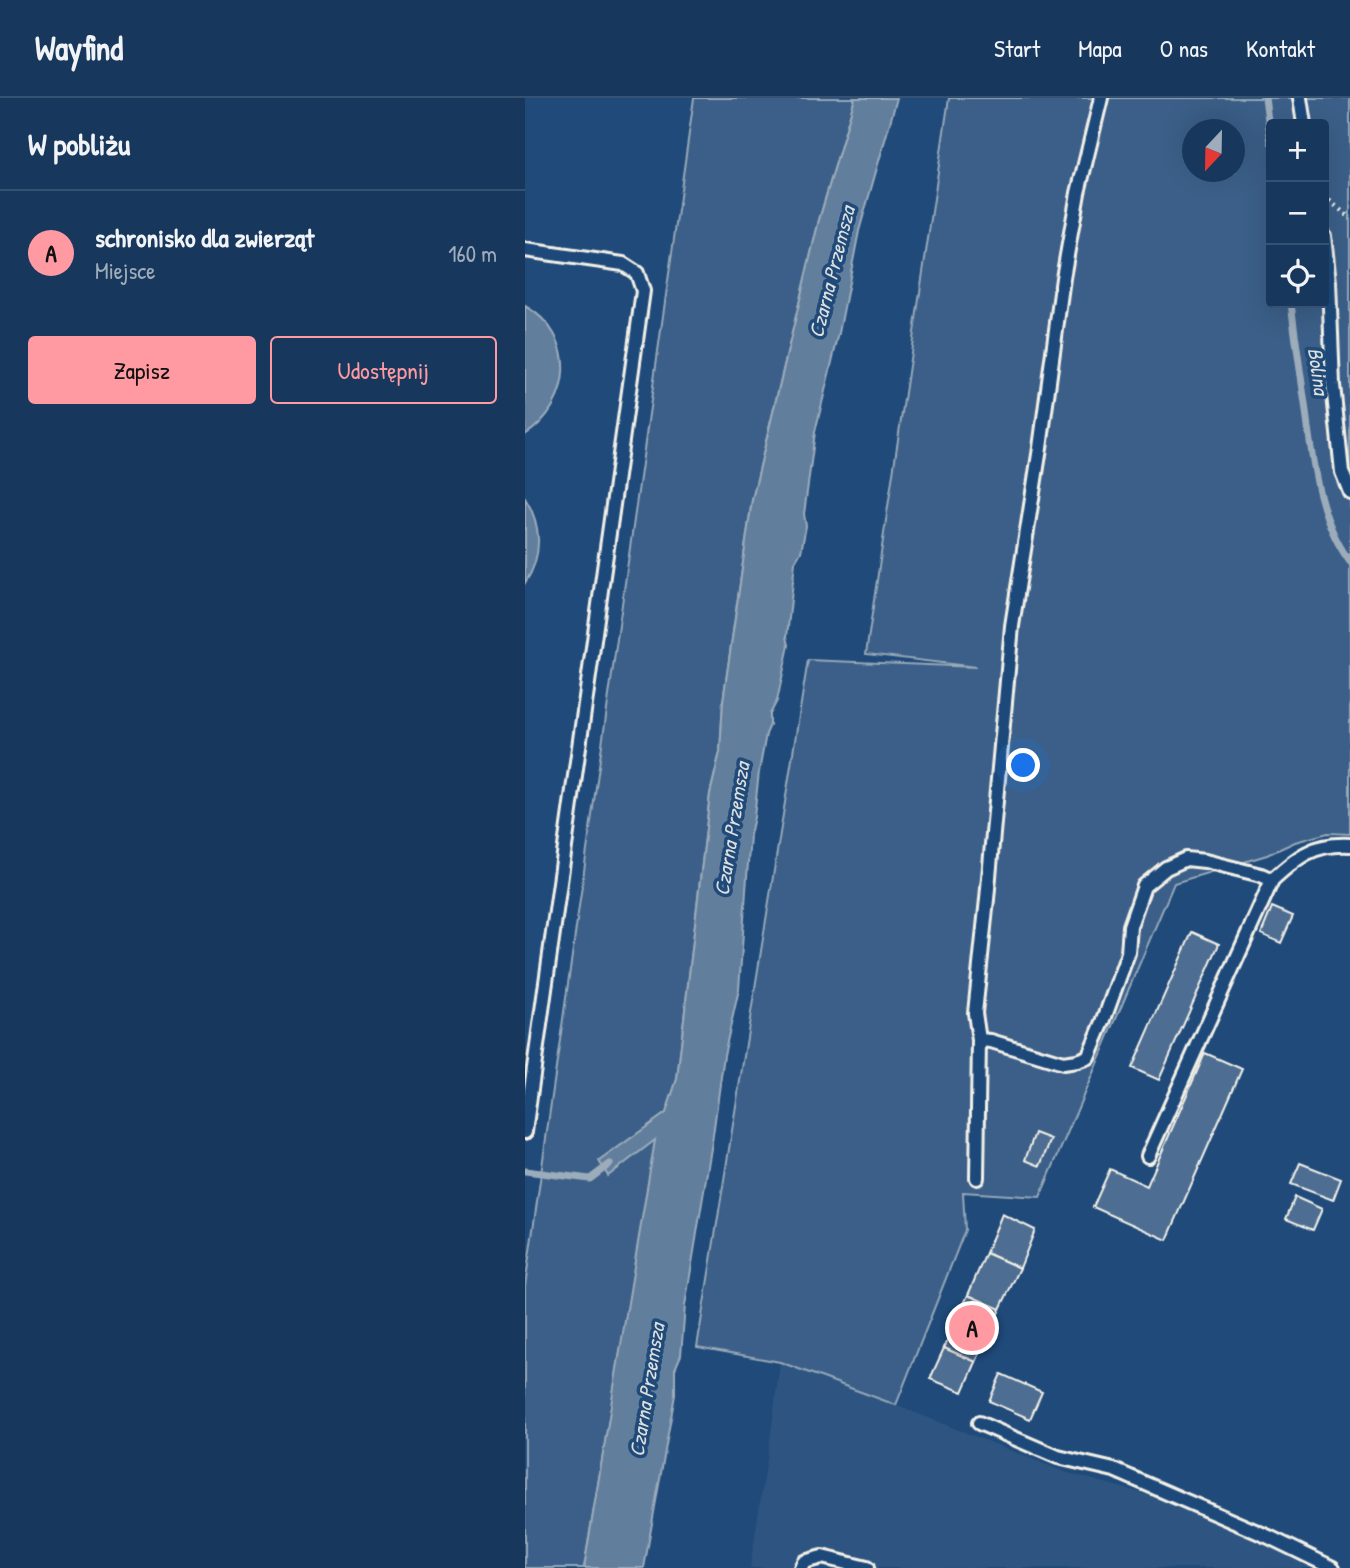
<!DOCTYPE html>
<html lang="pl">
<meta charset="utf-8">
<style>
:root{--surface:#17385c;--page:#203f62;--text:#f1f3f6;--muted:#9eacbb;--line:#365272;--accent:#ff9aa2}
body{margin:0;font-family:"Patrick Hand",sans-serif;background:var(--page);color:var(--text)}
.controls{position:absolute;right:21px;top:21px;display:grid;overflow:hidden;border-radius:7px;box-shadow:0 7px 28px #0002}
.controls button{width:63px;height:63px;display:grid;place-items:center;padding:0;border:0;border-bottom:2px solid var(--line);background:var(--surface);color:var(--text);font:35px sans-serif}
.compass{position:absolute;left:657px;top:21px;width:63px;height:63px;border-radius:50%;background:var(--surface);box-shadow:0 7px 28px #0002;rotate:202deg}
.you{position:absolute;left:499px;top:668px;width:24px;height:24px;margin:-18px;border:5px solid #fff;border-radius:50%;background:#1a73e8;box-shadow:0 0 0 10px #1a73e833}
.badge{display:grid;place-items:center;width:46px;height:46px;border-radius:50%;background:var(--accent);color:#111;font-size:23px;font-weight:700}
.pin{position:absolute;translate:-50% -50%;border:4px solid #fff;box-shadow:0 2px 7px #0006}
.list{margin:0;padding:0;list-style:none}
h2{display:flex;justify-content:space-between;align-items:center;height:91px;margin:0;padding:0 28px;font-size:30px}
h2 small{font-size:23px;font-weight:400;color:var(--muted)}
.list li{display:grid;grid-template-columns:46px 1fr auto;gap:21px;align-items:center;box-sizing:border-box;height:126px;padding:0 28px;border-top:2px solid var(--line)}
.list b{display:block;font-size:26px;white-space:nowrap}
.list p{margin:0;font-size:23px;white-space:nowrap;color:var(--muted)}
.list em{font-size:23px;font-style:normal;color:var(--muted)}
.actions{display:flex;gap:14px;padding:21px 28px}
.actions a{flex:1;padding:16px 0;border:2px solid var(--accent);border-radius:7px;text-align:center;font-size:24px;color:var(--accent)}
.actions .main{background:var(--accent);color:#111}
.icon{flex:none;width:38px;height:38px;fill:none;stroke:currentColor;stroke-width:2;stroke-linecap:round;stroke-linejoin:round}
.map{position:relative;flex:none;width:825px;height:1470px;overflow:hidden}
header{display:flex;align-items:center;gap:42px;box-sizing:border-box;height:98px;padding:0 35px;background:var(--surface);border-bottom:2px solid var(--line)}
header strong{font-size:33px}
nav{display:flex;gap:38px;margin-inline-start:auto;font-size:24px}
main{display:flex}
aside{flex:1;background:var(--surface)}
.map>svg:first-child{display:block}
</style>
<header>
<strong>Wayfind</strong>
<nav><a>Start</a><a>Mapa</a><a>O nas</a><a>Kontakt</a></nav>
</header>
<main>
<aside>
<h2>W pobliżu<small></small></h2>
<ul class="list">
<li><span class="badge">A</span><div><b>schronisko dla zwierząt</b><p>Miejsce</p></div><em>160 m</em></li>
</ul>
<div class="actions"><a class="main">Zapisz</a><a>Udostępnij</a></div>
</aside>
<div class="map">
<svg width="825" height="1470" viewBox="0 0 825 1470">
<rect width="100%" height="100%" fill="#1f4a7a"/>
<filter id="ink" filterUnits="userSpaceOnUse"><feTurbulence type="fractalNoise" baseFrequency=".0143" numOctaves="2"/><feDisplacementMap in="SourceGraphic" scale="14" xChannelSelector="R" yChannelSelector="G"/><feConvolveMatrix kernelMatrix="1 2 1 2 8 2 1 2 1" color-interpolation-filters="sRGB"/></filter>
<g filter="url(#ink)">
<path fill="#2d5581" d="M255 1264 371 1307 540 1374 638 1401 796 1470H225L247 1328Z"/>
<g fill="#3a5f88" stroke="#97a8b8" stroke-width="2" fill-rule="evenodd">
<path d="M169 0H330L294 122 227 402 198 603 195 654 185 696 152 981 141 1015 75 1063 83 1077 131 1041 59 1470H0V1188Z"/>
<path d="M424 0H825V736L803 735 770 744 742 757 649 785 515 1099 438 1094 440 1132 371 1307 255 1264 172 1249 283 562 451 569 341 556ZM746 26H799V205H746ZM668 32H710V74H668Z"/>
</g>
<g fill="#627e9d" stroke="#9cacbb" stroke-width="2">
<path d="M330 0H372L334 133 314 235 290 334 279 416 281 428 276 454 270 464 262 539 264 547 252 603 245 616V627L241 636 234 674 229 719 225 737 214 891 199 957 187 1044 160 1208 156 1257 150 1271V1297L119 1470H59L130 1042 83 1078 74 1063 141 1015 152 981 185 696 195 654 198 603 227 402 294 122Z"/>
<path d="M0 208C53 237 49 305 0 337Z"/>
<path d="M0 400C17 427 18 458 0 485Z"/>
</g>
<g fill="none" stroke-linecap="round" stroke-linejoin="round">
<g stroke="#9cacbb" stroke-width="7">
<path d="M740 0 746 44"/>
<path d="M766 205C770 238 775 272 780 306 787 359 792 419 825 464"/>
<path d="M0 1073 65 1081 85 1066"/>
</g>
</g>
<g fill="#4d6e92" stroke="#f4f1e8" stroke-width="2">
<path d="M747 809 768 818 756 845 736 836Z"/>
<path d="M667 834 694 846 634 982 607 970Z"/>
<path d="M680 955 717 971 642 1142 568 1109 585 1071 622 1088Z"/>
<path d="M510 1035 526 1041 515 1068 500 1062Z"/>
<path d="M775 1065 816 1081 808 1102 766 1086Z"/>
<path d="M770 1099 797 1111 788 1132 761 1121Z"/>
<path d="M477 1116 510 1132 495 1170 461 1155Z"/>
<path d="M461 1155 495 1170 475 1211 443 1197Z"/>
<path d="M443 1197 475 1211 451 1264 419 1250Z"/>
<path d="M419 1250 451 1264 438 1294 405 1281Z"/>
<path d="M476 1276 517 1294 505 1321 464 1303Z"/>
</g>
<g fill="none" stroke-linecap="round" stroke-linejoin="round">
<defs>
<g id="service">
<path d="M775 0 779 26"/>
<path d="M799 138 804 184 808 287 817 374 825 394"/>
<path d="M0 152 98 166 112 175 118 193 0 1034"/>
<path d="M454 942 466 943 538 965 552 963 563 959 578 924 603 855 605 828 619 788 641 770 661 761 680 763 736 777 747 782"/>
<path d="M623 1058 747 782C772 759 789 745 825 747"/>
<path d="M452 1080 454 942 450 915 462 801 487 528 515 350 538 180 553 95 576 0"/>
<path d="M454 1325 533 1359 589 1372 744 1439 808 1470"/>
<path d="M276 1470 279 1464 297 1459 342 1470"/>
</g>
</defs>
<use href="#service" stroke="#f4f1e8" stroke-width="18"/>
<path stroke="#f4f1e8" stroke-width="4.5" stroke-dasharray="2 5" stroke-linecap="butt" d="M799 98 825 120"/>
<use href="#service" stroke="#1f4a7a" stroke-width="12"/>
</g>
</g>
<g text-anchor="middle" stroke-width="7" stroke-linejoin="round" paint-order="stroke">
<g font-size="21" font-style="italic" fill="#dee0dd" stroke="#1f4a7a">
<text transform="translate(307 174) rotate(-76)" y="7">Czarna Przemsza</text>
<text transform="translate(793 273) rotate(82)" y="7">Bolina</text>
<text transform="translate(207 731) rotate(-81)" y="7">Czarna Przemsza</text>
<text transform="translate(122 1292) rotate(-81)" y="7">Czarna Przemsza</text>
</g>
</g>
</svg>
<div class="controls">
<button>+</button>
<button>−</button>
<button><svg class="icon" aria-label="locate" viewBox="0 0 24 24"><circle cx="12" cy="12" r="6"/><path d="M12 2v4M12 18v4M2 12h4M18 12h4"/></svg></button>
</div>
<svg class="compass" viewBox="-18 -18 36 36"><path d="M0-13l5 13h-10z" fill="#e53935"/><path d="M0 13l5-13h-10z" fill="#9eacbb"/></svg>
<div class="you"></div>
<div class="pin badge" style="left:447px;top:1230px">A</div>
</div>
</main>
